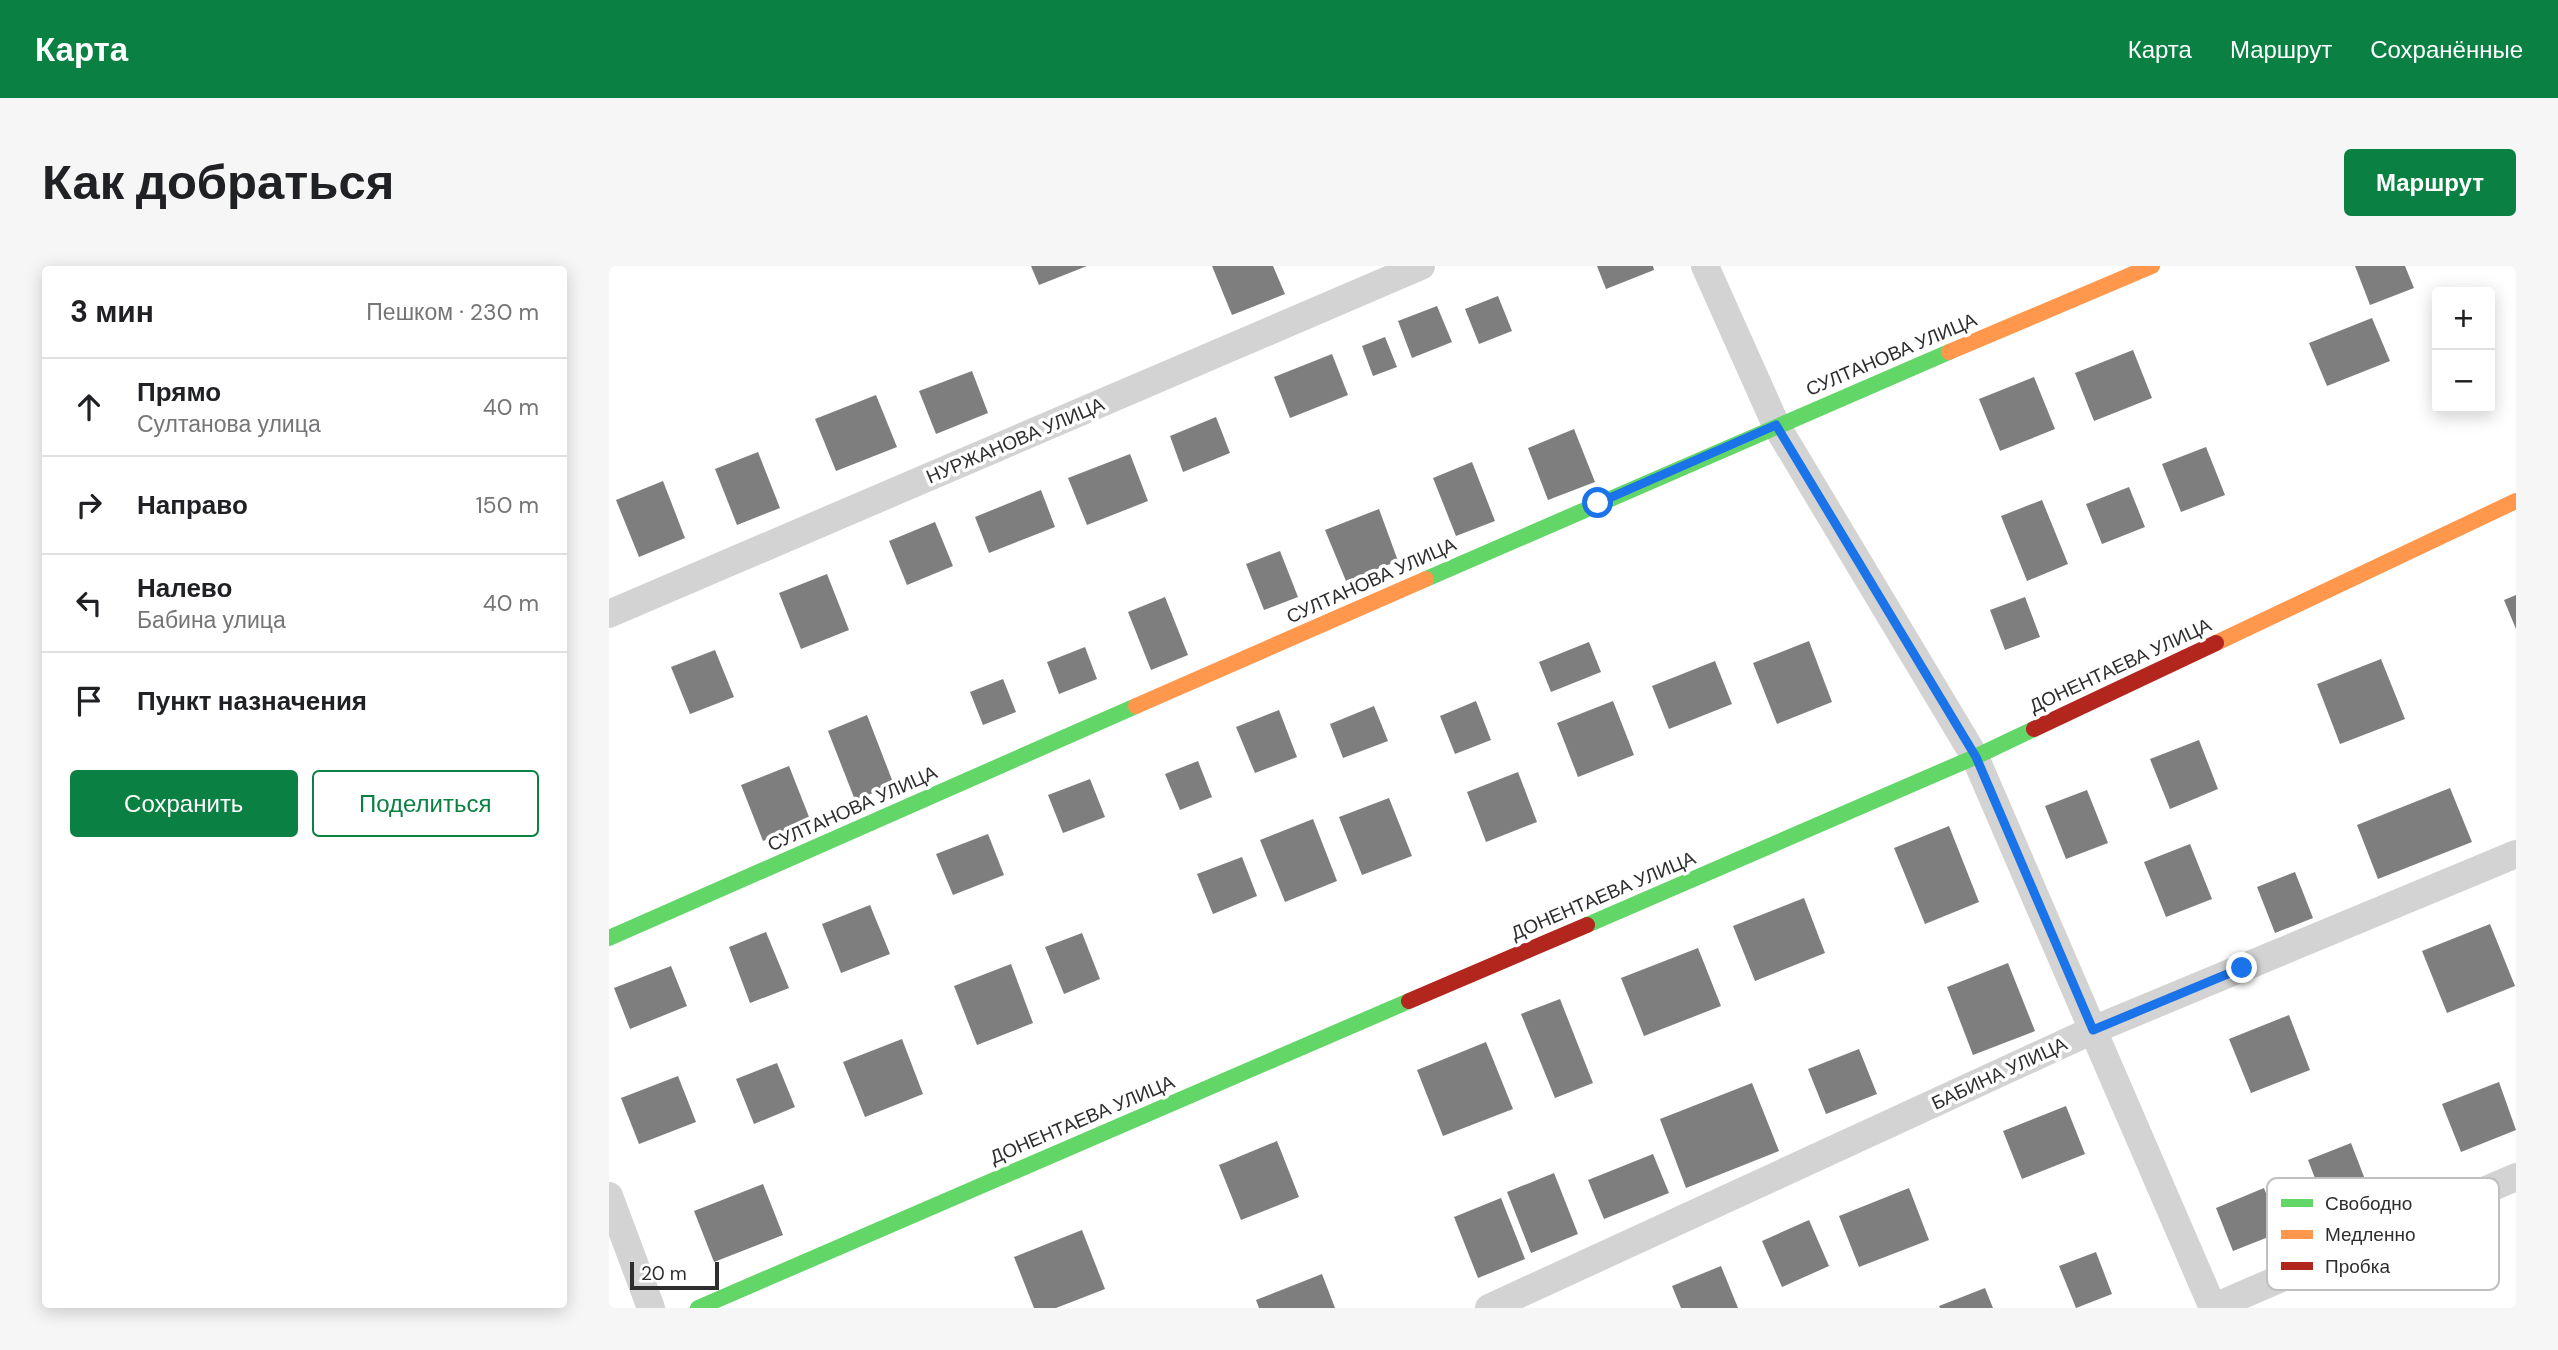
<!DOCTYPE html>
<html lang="ru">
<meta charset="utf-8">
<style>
:root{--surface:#fff;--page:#f6f6f6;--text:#202124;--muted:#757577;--line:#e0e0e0;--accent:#0b8043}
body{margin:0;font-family:"DM Sans",sans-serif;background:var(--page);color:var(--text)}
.controls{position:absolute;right:21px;top:21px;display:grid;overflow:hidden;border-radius:7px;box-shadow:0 4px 18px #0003}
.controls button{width:63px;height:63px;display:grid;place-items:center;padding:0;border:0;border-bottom:2px solid var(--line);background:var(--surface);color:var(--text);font:35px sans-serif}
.scale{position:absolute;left:21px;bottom:18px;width:89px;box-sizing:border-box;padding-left:7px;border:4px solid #2e2e2e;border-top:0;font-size:19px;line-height:24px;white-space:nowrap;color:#2e2e2e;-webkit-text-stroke:5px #fff;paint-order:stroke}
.stop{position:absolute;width:21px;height:21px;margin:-16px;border:5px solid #1a73e8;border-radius:50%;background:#fff}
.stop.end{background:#1a73e8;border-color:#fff;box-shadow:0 2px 7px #0008}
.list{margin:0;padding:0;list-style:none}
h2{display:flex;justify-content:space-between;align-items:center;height:91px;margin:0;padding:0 28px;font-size:30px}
h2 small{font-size:23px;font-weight:400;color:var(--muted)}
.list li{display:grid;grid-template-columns:46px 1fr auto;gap:21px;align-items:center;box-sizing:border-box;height:98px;padding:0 28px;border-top:2px solid var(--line)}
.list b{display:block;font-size:26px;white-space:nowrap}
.list p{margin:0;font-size:23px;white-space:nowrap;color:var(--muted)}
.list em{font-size:23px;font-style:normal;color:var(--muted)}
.actions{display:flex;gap:14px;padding:21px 28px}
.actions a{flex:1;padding:16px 0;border:2px solid var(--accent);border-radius:7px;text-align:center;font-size:24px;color:var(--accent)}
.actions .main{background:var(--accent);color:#fff}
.icon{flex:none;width:38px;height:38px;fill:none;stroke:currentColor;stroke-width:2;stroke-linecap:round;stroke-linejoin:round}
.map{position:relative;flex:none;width:1907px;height:1042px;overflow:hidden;border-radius:7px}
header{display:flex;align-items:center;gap:42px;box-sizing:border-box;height:98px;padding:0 35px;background:var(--accent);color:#fff}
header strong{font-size:33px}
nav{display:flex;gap:38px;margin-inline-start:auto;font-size:24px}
.intro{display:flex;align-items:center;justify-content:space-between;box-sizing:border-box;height:168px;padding:0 42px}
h1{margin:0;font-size:49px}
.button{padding:18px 32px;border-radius:7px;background:var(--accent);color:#fff;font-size:24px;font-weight:700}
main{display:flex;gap:42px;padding:0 42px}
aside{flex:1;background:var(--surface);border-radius:7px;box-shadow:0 4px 18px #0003}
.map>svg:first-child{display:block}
</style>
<header>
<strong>Карта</strong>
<nav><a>Карта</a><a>Маршрут</a><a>Сохранённые</a></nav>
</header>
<div class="intro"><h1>Как добраться</h1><a class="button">Маршрут</a></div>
<main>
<aside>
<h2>3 мин<small>Пешком · 230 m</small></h2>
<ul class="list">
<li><svg class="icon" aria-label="ahead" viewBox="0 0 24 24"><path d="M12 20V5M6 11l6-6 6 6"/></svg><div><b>Прямо</b><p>Султанова улица</p></div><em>40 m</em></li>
<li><svg class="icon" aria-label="right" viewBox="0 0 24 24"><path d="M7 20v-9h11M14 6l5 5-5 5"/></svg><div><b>Направо</b></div><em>150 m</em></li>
<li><svg class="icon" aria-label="left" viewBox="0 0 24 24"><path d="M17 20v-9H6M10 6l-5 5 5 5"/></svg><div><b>Налево</b><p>Бабина улица</p></div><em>40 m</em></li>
<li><svg class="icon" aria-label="arrive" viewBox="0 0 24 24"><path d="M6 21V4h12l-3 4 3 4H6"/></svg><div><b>Пункт назначения</b></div></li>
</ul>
<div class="actions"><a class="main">Сохранить</a><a>Поделиться</a></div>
</aside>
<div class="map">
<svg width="1907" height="1042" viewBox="0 0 1907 1042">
<rect width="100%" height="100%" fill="#fff"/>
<g fill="#7e7e7e">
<path d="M422 0H478L430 19Z"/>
<path d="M603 0H664L676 28 623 49Z"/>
<path d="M988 0H1044L1045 4 997 23Z"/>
<path d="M1746 0H1796L1805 22 1761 39Z"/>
<path d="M889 30 903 65 870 78 856 43Z"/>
<path d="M828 40 843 76 803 92 789 55Z"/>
<path d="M1763 52 1781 95 1718 120 1700 77Z"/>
<path d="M776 71 788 101 764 110 753 80Z"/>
<path d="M1524 84 1543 132 1485 155 1466 107Z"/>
<path d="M723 88 739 129 681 152 665 111Z"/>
<path d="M363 105 379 147 327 168 310 125Z"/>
<path d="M1425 111 1446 163 1391 185 1370 133Z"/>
<path d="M267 129 288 181 227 205 206 153Z"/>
<path d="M607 151 621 187 574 206 561 170Z"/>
<path d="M965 163 986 216 939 234 919 182Z"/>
<path d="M1597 181 1616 229 1572 246 1553 198Z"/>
<path d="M149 186 171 242 128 259 106 203Z"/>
<path d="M521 188 539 235 478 259 459 212Z"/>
<path d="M863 196 886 255 847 270 824 212Z"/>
<path d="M54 215 76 272 30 291 7 234Z"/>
<path d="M1520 221 1536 261 1493 278 1477 238Z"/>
<path d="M432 224 446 261 380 287 366 251Z"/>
<path d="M1433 234 1459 298 1418 315 1392 250Z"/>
<path d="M770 243 789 295 737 315 716 264Z"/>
<path d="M326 256 344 300 298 319 280 275Z"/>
<path d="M671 285 689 331 655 344 637 298Z"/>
<path d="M218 308 240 364 192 383 170 327Z"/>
<path d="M1907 329V363L1895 334Z"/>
<path d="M556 331 579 389 542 404 519 346Z"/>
<path d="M1416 331 1431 371 1396 384 1381 344Z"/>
<path d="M1200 375 1223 436 1168 458 1144 397Z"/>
<path d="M980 376 992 406 942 426 930 396Z"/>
<path d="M476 381 488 413 450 428 438 396Z"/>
<path d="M106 384 125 431 81 448 62 401Z"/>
<path d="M1772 393 1796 453 1731 478 1708 418Z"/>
<path d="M1106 395 1123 438 1060 463 1043 420Z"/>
<path d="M394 413 407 446 374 459 361 426Z"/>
<path d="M867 435 882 474 846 488 831 450Z"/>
<path d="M1004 435 1025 489 969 511 948 457Z"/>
<path d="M765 440 779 475 734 492 721 458Z"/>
<path d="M670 444 688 491 646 507 627 461Z"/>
<path d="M258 449 285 519 246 534 219 465Z"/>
<path d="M1590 474 1609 523 1561 543 1541 493Z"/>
<path d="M589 495 603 531 571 544 556 508Z"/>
<path d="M180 500 202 556 154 575 132 519Z"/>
<path d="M909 506 928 556 877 576 858 526Z"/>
<path d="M481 513 496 551 454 567 439 529Z"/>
<path d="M1841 522 1863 576 1769 613 1748 559Z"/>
<path d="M1478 524 1499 577 1457 593 1436 540Z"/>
<path d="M780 532 803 590 753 609 730 551Z"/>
<path d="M704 553 728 615 676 636 651 574Z"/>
<path d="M1340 560 1370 636 1316 658 1285 582Z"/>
<path d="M379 568 395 609 344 629 327 588Z"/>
<path d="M1581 578 1603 633 1557 651 1535 596Z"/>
<path d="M633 591 648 630 604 648 588 608Z"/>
<path d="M1686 606 1704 652 1666 667 1648 621Z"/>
<path d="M1195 632 1216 687 1146 715 1124 660Z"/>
<path d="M261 639 281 688 232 707 213 658Z"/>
<path d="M1881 658 1906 720 1838 747 1813 685Z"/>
<path d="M157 666 180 722 141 737 120 681Z"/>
<path d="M473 667 491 713 455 728 436 681Z"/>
<path d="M1089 682 1112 740 1035 770 1012 712Z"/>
<path d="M1399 697 1426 765 1364 789 1338 721Z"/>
<path d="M402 698 424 757 368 779 345 720Z"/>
<path d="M62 700 78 740 21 763 5 722Z"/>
<path d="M951 733 984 817 946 832 912 748Z"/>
<path d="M1680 749 1701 804 1642 827 1620 773Z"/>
<path d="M293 773 314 828 256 851 234 796Z"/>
<path d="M877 776 904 843 834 870 808 804Z"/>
<path d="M1250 783 1268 828 1217 848 1199 803Z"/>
<path d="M168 797 186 841 145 858 127 813Z"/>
<path d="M69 810 87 856 30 878 12 832Z"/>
<path d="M1890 816 1907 864 1852 886 1833 838Z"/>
<path d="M1143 817 1170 885 1077 922 1051 853Z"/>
<path d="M1457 840 1476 888 1413 913 1394 865Z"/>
<path d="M668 875 690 931 632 954 610 899Z"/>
<path d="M1742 877 1767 942 1724 959 1699 894Z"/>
<path d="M1044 888 1060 927 995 953 979 914Z"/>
<path d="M945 907 969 968 922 987 898 926Z"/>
<path d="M154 918 174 969 105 996 85 945Z"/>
<path d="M1300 922 1320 974 1250 1001 1230 950Z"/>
<path d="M1655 922 1672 966 1624 985 1607 942Z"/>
<path d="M892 932 916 993 869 1012 845 951Z"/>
<path d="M1200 954 1220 1000 1173 1021 1153 975Z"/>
<path d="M473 964 496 1023 447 1042H425L405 991Z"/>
<path d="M1487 986 1503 1028 1467 1042 1450 1000Z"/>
<path d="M1112 1000 1129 1042H1072L1063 1020Z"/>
<path d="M713 1008 726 1042H650L647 1034Z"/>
<path d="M1376 1022 1384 1042H1331L1330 1040Z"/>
</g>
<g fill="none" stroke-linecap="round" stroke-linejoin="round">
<g stroke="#d3d3d3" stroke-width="28">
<path d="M1096 0 1167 159 1366 491 1604 1042"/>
<path d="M0 348 812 0"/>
<path d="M0 930 42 1042"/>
<path d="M880 1042 1484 764 1907 588"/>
<path d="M1603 1042 1907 911"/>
</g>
<g stroke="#63d668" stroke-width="16">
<path d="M817 313 1340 86"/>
<path d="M978 659 1366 491 1425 463"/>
<path d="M0 672 527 440"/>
<path d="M89 1042 800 735"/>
</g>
<g stroke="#ff974d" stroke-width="16">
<path d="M1340 86 1543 0"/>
<path d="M1607 377 1907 235"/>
<path d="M527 440 817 313"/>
</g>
<g stroke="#b3261e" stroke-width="16">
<path d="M1425 463 1607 377"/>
<path d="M800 735 978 659"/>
</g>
</g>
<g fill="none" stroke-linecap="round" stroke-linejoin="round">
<path stroke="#1a73e8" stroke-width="9" d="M989 237 1167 159 1367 491 1484 764 1633 702"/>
</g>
<g text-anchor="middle" stroke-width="7" stroke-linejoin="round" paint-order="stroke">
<g font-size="19" fill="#2e2e2e" stroke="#fff">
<text transform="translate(1282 88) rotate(-23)" y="7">СУЛТАНОВА УЛИЦА</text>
<text transform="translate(406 174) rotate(-23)" y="7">НУРЖАНОВА УЛИЦА</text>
<text transform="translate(762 314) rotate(-24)" y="7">СУЛТАНОВА УЛИЦА</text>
<text transform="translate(1511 399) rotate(-25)" y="7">ДОНЕНТАЕВА УЛИЦА</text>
<text transform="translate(243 542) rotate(-24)" y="7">СУЛТАНОВА УЛИЦА</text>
<text transform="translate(994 629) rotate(-23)" y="7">ДОНЕНТАЕВА УЛИЦА</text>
<text transform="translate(1390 807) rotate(-25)" y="7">БАБИНА УЛИЦА</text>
<text transform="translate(473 853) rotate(-23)" y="7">ДОНЕНТАЕВА УЛИЦА</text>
</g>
</g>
<rect x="1658" y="912" width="232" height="112" rx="10" fill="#fff" stroke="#c0c0c0" stroke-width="2"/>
<rect x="1672" y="933" width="32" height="8" fill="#63d668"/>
<rect x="1672" y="964" width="32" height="9" fill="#ff974d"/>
<rect x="1672" y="996" width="32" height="8" fill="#b3261e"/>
<g font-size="19" fill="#2e2e2e">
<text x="1716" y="944">Свободно</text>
<text x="1716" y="975">Медленно</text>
<text x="1716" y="1007">Пробка</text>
</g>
</svg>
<div class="controls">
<button>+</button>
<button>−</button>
</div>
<div class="scale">20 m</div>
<div class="stop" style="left:989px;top:237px"></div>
<div class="stop end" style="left:1633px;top:702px"></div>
</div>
</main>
